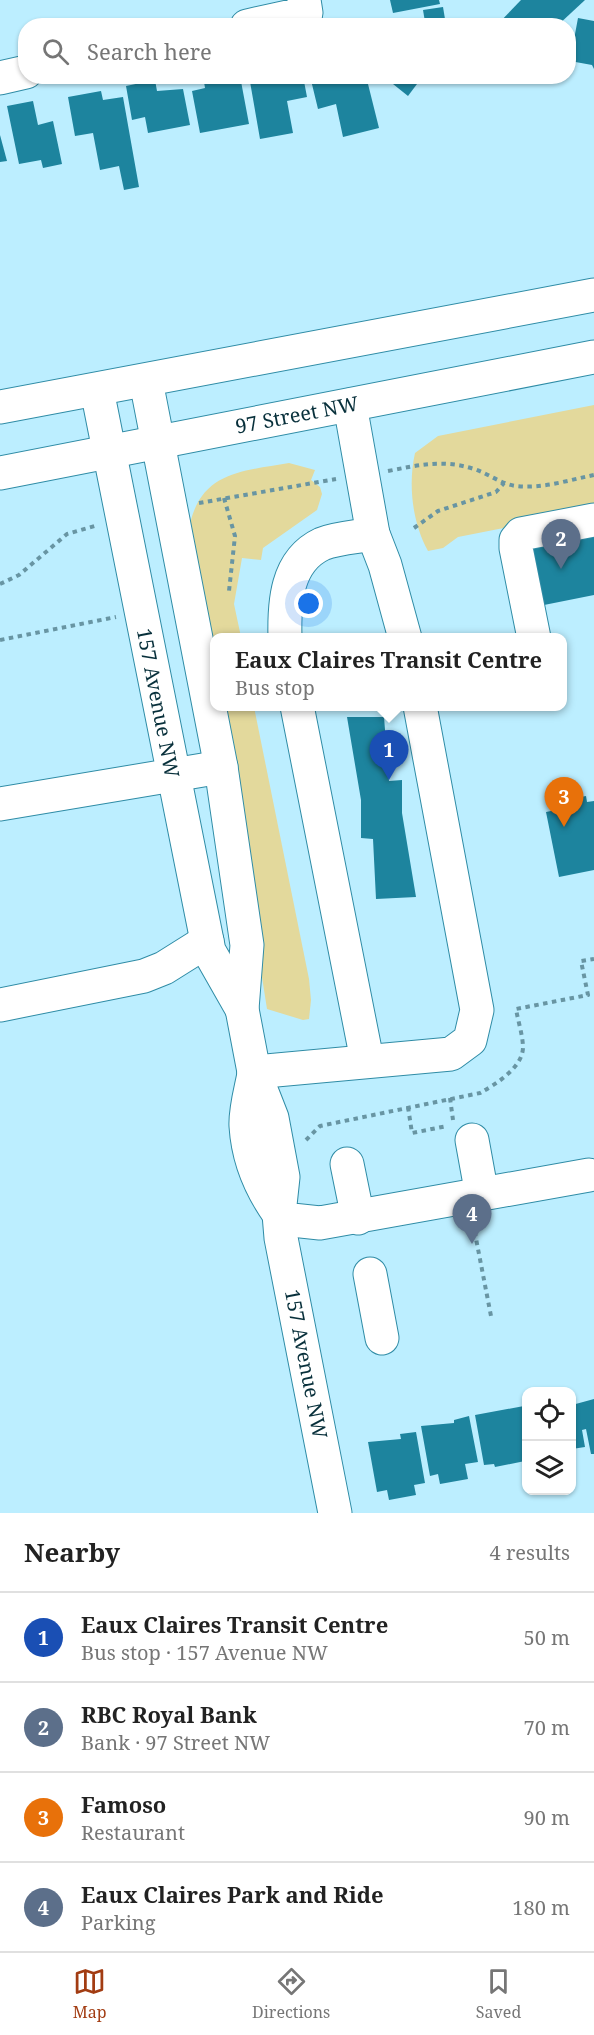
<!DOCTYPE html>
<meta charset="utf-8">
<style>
:root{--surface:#fff;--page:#f2f2f2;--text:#222;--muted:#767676;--line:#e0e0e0;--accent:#a23c12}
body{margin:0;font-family:"Noto Serif",serif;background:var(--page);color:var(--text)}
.controls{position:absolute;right:18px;bottom:18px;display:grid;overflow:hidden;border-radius:12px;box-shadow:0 2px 4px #0004}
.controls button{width:54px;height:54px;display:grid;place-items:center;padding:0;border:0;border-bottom:2px solid var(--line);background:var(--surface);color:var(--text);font:30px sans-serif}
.you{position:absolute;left:309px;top:604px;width:21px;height:21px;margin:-15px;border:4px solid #fff;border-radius:50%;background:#1a73e8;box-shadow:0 0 0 9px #1a73e833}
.badge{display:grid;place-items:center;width:39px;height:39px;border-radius:50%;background:var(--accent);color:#fff;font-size:20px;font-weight:700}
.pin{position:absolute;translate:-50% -50px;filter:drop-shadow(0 2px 3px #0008)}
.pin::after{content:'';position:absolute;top:32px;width:21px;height:18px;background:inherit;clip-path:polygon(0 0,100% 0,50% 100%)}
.popup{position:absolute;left:210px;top:633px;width:357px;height:78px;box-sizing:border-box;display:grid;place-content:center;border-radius:12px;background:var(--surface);filter:drop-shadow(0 2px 4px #0005);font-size:20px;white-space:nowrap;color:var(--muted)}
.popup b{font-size:22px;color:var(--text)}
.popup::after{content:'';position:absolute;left:50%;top:100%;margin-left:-12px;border:12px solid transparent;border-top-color:var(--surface)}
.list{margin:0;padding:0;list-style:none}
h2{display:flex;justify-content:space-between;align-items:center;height:78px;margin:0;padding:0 24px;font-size:26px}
h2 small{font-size:20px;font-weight:400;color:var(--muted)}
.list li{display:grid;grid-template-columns:39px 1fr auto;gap:18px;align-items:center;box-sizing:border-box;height:90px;padding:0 24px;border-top:2px solid var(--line)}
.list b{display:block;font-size:22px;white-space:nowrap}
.list p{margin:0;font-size:20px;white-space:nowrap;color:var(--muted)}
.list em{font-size:20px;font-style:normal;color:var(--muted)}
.icon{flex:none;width:33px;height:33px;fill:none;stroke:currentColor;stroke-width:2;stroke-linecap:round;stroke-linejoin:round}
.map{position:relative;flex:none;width:594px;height:1513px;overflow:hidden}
.search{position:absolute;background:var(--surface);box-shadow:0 2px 4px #0004;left:18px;right:18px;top:18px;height:66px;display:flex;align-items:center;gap:15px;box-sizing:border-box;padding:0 21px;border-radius:24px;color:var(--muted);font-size:22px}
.sheet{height:438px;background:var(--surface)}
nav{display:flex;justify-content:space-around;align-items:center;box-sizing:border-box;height:84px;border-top:2px solid var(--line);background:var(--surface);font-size:16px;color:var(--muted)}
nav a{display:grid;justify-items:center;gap:3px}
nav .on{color:var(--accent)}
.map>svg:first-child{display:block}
</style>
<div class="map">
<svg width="594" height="1513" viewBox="0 0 594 1513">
<rect width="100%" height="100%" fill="#bceeff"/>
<g fill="#e3d99c">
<path d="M594 405V510L458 537 443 548 428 551C412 522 408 484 415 453L438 436Z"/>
<path d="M289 463 315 470 311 480 320 487 322 494 317 510 263 548 261 560 242 558 234 604 241 637 215 638V655L190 524C202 471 244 471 289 463Z"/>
<path d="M225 707H254L309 979 311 1000 309 1019 303 1020 267 1009 239 830Z"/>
</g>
<g fill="#1d849e">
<path d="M390 0H439L440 4 393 13Z"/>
<path d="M521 0H585L557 26H496Z"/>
<path d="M443 7 445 19 425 22 423 10Z"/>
<path d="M578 18 594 21V69L592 65 570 61Z"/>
<path d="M203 76H240L249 124 200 133 192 91 205 88Z"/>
<path d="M249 76H303L307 97 287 101 293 133 260 139Z"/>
<path d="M310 76H366L379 128 343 137 336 104 318 109Z"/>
<path d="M383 76H423L408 96Z"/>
<path d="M155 80 157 91 183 89 190 125 148 133 145 117 132 120 126 86Z"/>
<path d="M101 91 103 100 123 97 139 187 124 190 119 166 100 170 93 133 75 136 68 97Z"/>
<path d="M33 101 38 125 53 121 62 164 43 168 41 160 19 164 7 106Z"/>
<path d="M0 135 7 161 0 162Z"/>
<path d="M594 533V595L524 609V547Z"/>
<path d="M347 717H384L389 781 402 780V813L416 897 376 899 373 839 361 838V800Z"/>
<path d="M586 796 587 802 594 801V870L559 877 546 812 561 809 560 801Z"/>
<path d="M594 1399V1454H591L586 1429 582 1430 585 1447 572 1449V1405Z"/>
<path d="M524 1406 526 1422 525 1461 495 1467 494 1464 484 1465 475 1415Z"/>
<path d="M469 1416 478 1462 465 1464 468 1479 440 1484 438 1474 430 1476 421 1426 454 1423V1420Z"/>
<path d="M416 1432 425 1483 414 1485 416 1495 389 1500 387 1490 377 1492 368 1442 401 1439 400 1434Z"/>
</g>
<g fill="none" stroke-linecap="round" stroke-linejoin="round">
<defs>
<g id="minor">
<path d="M247 26 306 13 304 0"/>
<path d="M0 78 26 72"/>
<path d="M146 381 221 767 247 945 242 1009 254 1072 272 1118 283 1177 279 1214 281 1238 335 1513"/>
<path d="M97 390 209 951 242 1009"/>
<path d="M350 405 373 534 385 565 405 638"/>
<path d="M285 638C284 603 286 561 322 544 337 538 357 537 373 534"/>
<path d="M534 638 516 548V540L521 534 594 520"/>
<path d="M297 706 367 1060"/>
<path d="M0 804 221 767"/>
<path d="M0 1005 144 976 164 968 207 941"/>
<path d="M254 1072 451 1054 470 1040 477 1010 420 706"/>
<path d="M254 1074C251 1090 245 1110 246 1126 248 1158 261 1189 279 1214"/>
<path d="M472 1140 482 1195"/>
<path d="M347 1164 358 1218"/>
<path d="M279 1214 292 1220 320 1223 589 1175"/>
<path d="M370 1274 382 1338"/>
</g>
<g id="major">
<path d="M0 407 594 295"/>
<path d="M0 473 594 357"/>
</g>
</defs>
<use href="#minor" stroke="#2f8ca6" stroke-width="35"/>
<use href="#major" stroke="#2f8ca6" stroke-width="35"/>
<g stroke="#6895a3" stroke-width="4" stroke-dasharray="4.5 4.5" stroke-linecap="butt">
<path d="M388 471C419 465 443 459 474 469 489 474 501 484 516 486 542 489 569 480 594 475"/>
<path d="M224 498 235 536 229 591"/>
<path d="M199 503 336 479"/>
<path d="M414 528 438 511 496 492 504 483"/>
<path d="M0 584 19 575 67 534 98 525"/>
<path d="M0 640 116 617"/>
<path d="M450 1098 453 1120"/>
<path d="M408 1107 412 1133 447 1126"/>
<path d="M306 1140 320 1126 480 1093C496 1084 522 1068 523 1048 523 1036 518 1021 516 1009L588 995 581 961 594 959"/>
<path d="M473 1223 491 1316"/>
</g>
<use href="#minor" stroke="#fff" stroke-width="33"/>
<use href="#major" stroke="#fff" stroke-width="33"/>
</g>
<g text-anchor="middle" stroke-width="6" stroke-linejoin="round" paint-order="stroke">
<g font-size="20" fill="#08303b" stroke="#fff">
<text transform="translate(297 415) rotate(-11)" y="7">97 Street NW</text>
<text transform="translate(158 703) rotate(79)" y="7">157 Avenue NW</text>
<text transform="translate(306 1364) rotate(79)" y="7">157 Avenue NW</text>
</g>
</g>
</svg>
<div class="controls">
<button><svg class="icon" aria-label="locate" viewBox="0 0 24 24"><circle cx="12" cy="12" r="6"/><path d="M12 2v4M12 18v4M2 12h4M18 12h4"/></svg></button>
<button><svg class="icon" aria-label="layers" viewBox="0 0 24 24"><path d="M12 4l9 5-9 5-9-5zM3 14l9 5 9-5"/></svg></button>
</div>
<div class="you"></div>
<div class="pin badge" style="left:389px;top:780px;background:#1a4fb4">1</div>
<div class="popup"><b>Eaux Claires Transit Centre</b>Bus stop</div>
<div class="pin badge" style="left:561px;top:569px;background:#5c6f8a">2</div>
<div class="pin badge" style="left:564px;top:827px;background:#e8710a">3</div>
<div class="pin badge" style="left:472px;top:1244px;background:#5c6f8a">4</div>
<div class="search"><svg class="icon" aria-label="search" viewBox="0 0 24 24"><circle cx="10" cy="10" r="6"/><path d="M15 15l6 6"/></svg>Search here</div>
</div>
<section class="sheet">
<h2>Nearby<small>4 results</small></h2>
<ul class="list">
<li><span class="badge" style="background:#1a4fb4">1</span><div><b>Eaux Claires Transit Centre</b><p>Bus stop · 157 Avenue NW</p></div><em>50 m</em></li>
<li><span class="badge" style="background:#5c6f8a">2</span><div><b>RBC Royal Bank</b><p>Bank · 97 Street NW</p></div><em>70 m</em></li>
<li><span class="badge" style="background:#e8710a">3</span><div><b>Famoso</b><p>Restaurant</p></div><em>90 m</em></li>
<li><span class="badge" style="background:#5c6f8a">4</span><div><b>Eaux Claires Park and Ride</b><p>Parking</p></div><em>180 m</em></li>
</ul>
</section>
<nav>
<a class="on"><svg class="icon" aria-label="map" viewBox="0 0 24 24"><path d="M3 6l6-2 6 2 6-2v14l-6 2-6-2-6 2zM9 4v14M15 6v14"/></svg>Map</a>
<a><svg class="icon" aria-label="directions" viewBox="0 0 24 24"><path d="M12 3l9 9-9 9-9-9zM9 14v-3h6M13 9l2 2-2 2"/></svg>Directions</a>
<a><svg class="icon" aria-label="saved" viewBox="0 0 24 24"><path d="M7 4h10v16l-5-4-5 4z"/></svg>Saved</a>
</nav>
